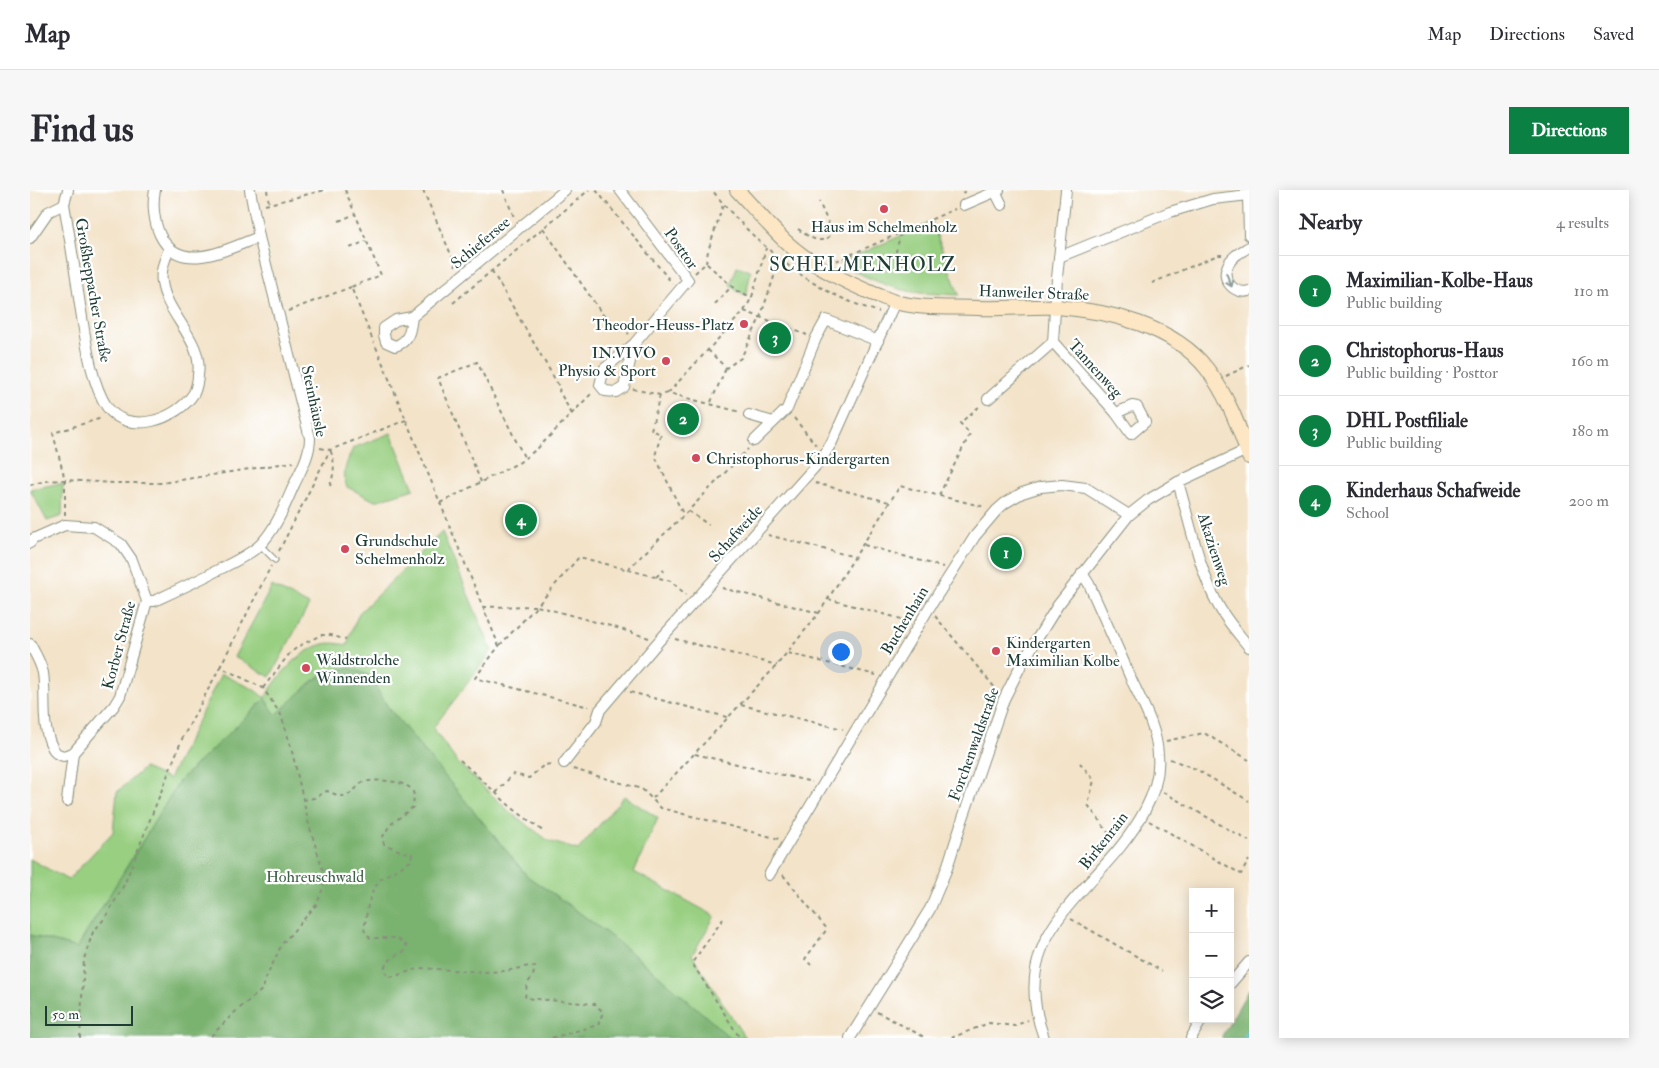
<!DOCTYPE html>
<meta charset="utf-8">
<style>
:root{--surface:#fff;--page:#f7f7f7;--text:#2b2b33;--muted:#7c7c81;--line:#e1e1e2;--accent:#0b8043}
body{margin:0;font-family:"IM FELL Double Pica",serif;background:var(--page);color:var(--text)}
.controls{position:absolute;right:15px;bottom:15px;display:grid;overflow:hidden;border-radius:0px;box-shadow:0 2px 12px #0003}
.controls button{width:45px;height:45px;display:grid;place-items:center;padding:0;border:0;border-bottom:1px solid var(--line);background:var(--surface);color:var(--text);font:25px sans-serif}
.scale{position:absolute;left:15px;bottom:12px;width:88px;box-sizing:border-box;padding-left:5px;border:2px solid #1f3d34;border-top:0;font-size:14px;line-height:18px;white-space:nowrap;color:#1f3d34;-webkit-text-stroke:4px #fff;paint-order:stroke}
.you{position:absolute;left:810px;top:461px;width:18px;height:18px;margin:-12px;border:4px solid #fff;border-radius:50%;background:#1a73e8;box-shadow:0 0 0 8px #1a73e833}
.badge{display:grid;place-items:center;width:32px;height:32px;border-radius:50%;background:var(--accent);color:#fff;font-size:16px;font-weight:700}
.pin{position:absolute;translate:-50% -50%;border:2px solid #fff;box-shadow:0 1px 5px #0006}
.list{margin:0;padding:0;list-style:none}
h2{display:flex;justify-content:space-between;align-items:center;height:65px;margin:0;padding:0 20px;font-size:21px}
h2 small{font-size:16px;font-weight:400;color:var(--muted)}
.list li{display:grid;grid-template-columns:32px 1fr auto;gap:15px;align-items:center;box-sizing:border-box;height:70px;padding:0 20px;border-top:1px solid var(--line)}
.list b{display:block;font-size:19px;white-space:nowrap}
.list p{margin:0;font-size:16px;white-space:nowrap;color:var(--muted)}
.list em{font-size:16px;font-style:normal;color:var(--muted)}
.icon{flex:none;width:28px;height:28px;fill:none;stroke:currentColor;stroke-width:2;stroke-linecap:round;stroke-linejoin:round}
.map{position:relative;flex:none;width:1219px;height:848px;overflow:hidden;border-radius:0px}
header{display:flex;align-items:center;gap:30px;box-sizing:border-box;height:70px;padding:0 25px;background:var(--surface);border-bottom:1px solid var(--line)}
header strong{font-size:24px}
nav{display:flex;gap:28px;margin-inline-start:auto;font-size:18px}
.intro{display:flex;align-items:center;justify-content:space-between;box-sizing:border-box;height:120px;padding:0 30px}
h1{margin:0;font-size:35px}
.button{padding:12px 22px;border-radius:0px;background:var(--accent);color:#fff;font-size:18px;font-weight:700}
main{display:flex;gap:30px;padding:0 30px}
aside{flex:1;background:var(--surface);border-radius:0px;box-shadow:0 2px 12px #0003}
.map>svg:first-child{display:block}
</style>
<header>
<strong>Map</strong>
<nav><a>Map</a><a>Directions</a><a>Saved</a></nav>
</header>
<div class="intro"><h1>Find us</h1><a class="button">Directions</a></div>
<main>
<div class="map">
<svg width="1219" height="848" viewBox="0 0 1219 848">
<rect width="100%" height="100%" fill="#fff"/>
<filter id="ink" filterUnits="userSpaceOnUse"><feTurbulence type="fractalNoise" baseFrequency=".02" numOctaves="2"/><feDisplacementMap in="SourceGraphic" scale="10" xChannelSelector="R" yChannelSelector="G"/><feConvolveMatrix kernelMatrix="1 2 1 2 8 2 1 2 1" color-interpolation-filters="sRGB"/></filter>
<filter id="wash" filterUnits="userSpaceOnUse"><feTurbulence type="fractalNoise" baseFrequency=".0096" numOctaves="4" result="noise"/><feDisplacementMap in="SourceGraphic" scale="20" xChannelSelector="R" yChannelSelector="G"/><feGaussianBlur stdDeviation="1.12" result="paint"/><feColorMatrix in="noise" values="0 0 0 0 0 0 0 0 0 0 0 0 0 0 0 0 0 1.4 0 .05"/><feComposite in="paint" operator="in"/></filter>
<g filter="url(#wash)">
<rect width="100%" height="100%" fill="#f3e3c9"/>
<g fill="#98cf81" stroke="#5c865a">
<path d="M902 32 929 105C916 104 903 104 890 103 862 100 833 86 809 73Z"/>
<path d="M707 77 721 81 716 105 707 101 700 95Z"/>
<path d="M361 243 384 299 345 311 317 297C311 283 317 272 323 258Z"/>
<path d="M27 294H33L32 326 17 331 0 299Z"/>
<path d="M412 342 462 461 403 538 427 572 481 623 519 651 548 660 594 606 628 628 604 682 685 726 662 765 715 848H700C636 790 570 734 498 687L358 517 338 485 300 480 283 491 246 525 235 509 150 590 47 758 0 745V669L38 690 83 642 87 602 114 578 139 589 191 484 223 499 235 508C248 486 268 461 294 454 301 452 311 454 318 455L319 447 329 423Z"/>
<path d="M242 396 279 415 240 487 204 467Z"/>
</g>
<g fill="#7ab26f" stroke="#4c7852">
<path d="M320 478 338 485 358 517 498 687C570 734 636 790 700 848H0V745L47 758 150 590 235 509 246 525 283 491 300 480Z"/>
<path d="M1219 800V848H1191L1216 804Z"/>
</g>
<g fill="none" stroke-linecap="round" stroke-linejoin="round">
<path stroke="#51becb" stroke-width="4" d="M1215 848 1219 838"/>
</g>
</g>
<g filter="url(#ink)">
<g fill="none" stroke-linecap="round" stroke-linejoin="round">
<defs>
<path id="lane" d="M230 355 245 370"/>
<g id="street">
<path d="M38 0 34 14C40 48 45 81 50 115 55 144 60 192 77 217 98 246 147 230 164 203 166 199 168 190 168 185 174 150 136 125 132 92 130 81 135 69 139 59"/>
<path d="M125 0C122 14 124 32 130 45 150 86 199 58 229 47"/>
<path d="M590 0 658 90 604 154 574 179 570 195 575 201 586 202 594 197 604 154"/>
<path d="M1036 0 1027 88 1023 152 1086 223"/>
<path d="M965 1 972 15"/>
<path d="M1218 5 1219 45"/>
<path d="M934 15 969 0"/>
<path d="M0 48 18 22 34 14"/>
<path d="M1219 57C1211 62 1202 66 1198 75 1190 89 1204 105 1219 101"/>
<path d="M1029 67 1140 22 1183 9 1219 5"/>
<path d="M382 127C380 140 380 151 365 156L356 152 354 145V138L366 130 382 127 535 0"/>
<path d="M958 209 1023 152"/>
<path d="M1102 216 1107 217 1115 232 1101 244 1086 223Z"/>
<path d="M719 225 743 232"/>
<path d="M724 251 757 219 786 148 796 130 848 151"/>
<path d="M1148 292C1159 329 1169 379 1187 413 1195 429 1208 443 1219 457"/>
<path d="M0 353 3 349 35 335 64 337 91 354 102 370 117 411 90 506 84 516 43 563 33 566 26 563C9 540 17 509 13 483 11 473 5 463 0 454"/>
<path d="M117 411H124C148 400 171 389 194 377 206 371 220 364 230 355 246 339 255 315 264 295 271 280 280 265 280 248L229 47 220 0"/>
<path d="M534 573 566 532 570 520 628 452 791 270 802 252 865 112"/>
<path d="M37 611 43 563"/>
<path d="M739 685 899 418 945 346 967 320 975 313 992 303 1011 297 1032 295 1056 298 1099 325"/>
<path d="M1200 794 1219 772"/>
<path d="M820 848 900 719 917 678 932 631 974 509 991 475 1028 415 1099 325 1118 310 1148 292 1219 259"/>
<path d="M1014 848C973 736 1072 702 1115 620 1124 603 1130 585 1128 565 1127 539 1113 514 1102 491 1088 458 1073 426 1059 394L1052 383"/>
<path d="M1161 848 1172 829"/>
</g>
<path id="secondary" d="M707 0C723 17 739 36 756 52 781 75 813 91 844 104 851 106 858 110 865 112 891 119 921 117 948 118 974 119 1001 116 1027 117 1079 121 1144 136 1177 179 1197 205 1209 236 1219 267"/>
</defs>
<use href="#lane" stroke="#89907e" stroke-width="7"/>
<use href="#street" stroke="#89907e" stroke-width="12"/>
<use href="#secondary" stroke="#89907e" stroke-width="16"/>
<g stroke="#89907e" stroke-width="2" stroke-dasharray="4 4" stroke-linecap="butt">
<path d="M237 0 239 14"/>
<path d="M315 0 351 85 321 97 344 153"/>
<path d="M393 0 426 76"/>
<path d="M473 0 484 27"/>
<path d="M566 0 642 93"/>
<path d="M932 3 939 0"/>
<path d="M235 15 295 0"/>
<path d="M309 31 325 24"/>
<path d="M513 38 573 125 599 144"/>
<path d="M768 39C779 47 790 56 801 45V39L789 12"/>
<path d="M871 43 865 65 881 69"/>
<path d="M320 58 336 51"/>
<path d="M750 69C784 96 808 109 849 122"/>
<path d="M806 71 925 19"/>
<path d="M676 73 678 61 693 15"/>
<path d="M462 81 530 198 529 201 542 224"/>
<path d="M665 83 676 73 707 101 722 107"/>
<path d="M1122 93 1188 65H1192"/>
<path d="M423 113 559 0"/>
<path d="M685 114 702 96"/>
<path d="M258 121 321 97"/>
<path d="M714 121 777 145"/>
<path d="M346 157 469 456 445 488 559 517"/>
<path d="M678 160 696 178 711 168 730 128 750 69C725 49 702 25 682 0"/>
<path d="M1196 186 1219 175"/>
<path d="M603 199 630 205 638 203 710 222"/>
<path d="M638 203 714 121 722 107 736 58"/>
<path d="M630 205 621 240 631 244 625 266 653 324"/>
<path d="M681 212 696 178"/>
<path d="M764 228 786 255"/>
<path d="M290 258 300 260 376 230"/>
<path d="M451 292 408 188 447 172 495 269"/>
<path d="M785 293 859 312"/>
<path d="M0 295 16 291 35 290 85 293H132L263 272"/>
<path d="M300 296C304 284 306 272 300 260"/>
<path d="M909 305 940 244 930 233 951 215"/>
<path d="M410 313 490 272 508 258 562 203"/>
<path d="M658 321 679 335"/>
<path d="M35 325V290L23 243 72 228"/>
<path d="M738 345 825 367"/>
<path d="M834 355 913 377"/>
<path d="M249 361 300 260"/>
<path d="M598 379 658 321 718 259"/>
<path d="M626 387 634 380"/>
<path d="M692 398 789 423"/>
<path d="M798 409 879 431"/>
<path d="M453 417 507 416 469 456"/>
<path d="M905 426 966 499"/>
<path d="M619 448 584 437 507 416 549 367 641 391 656 405"/>
<path d="M645 449 747 475"/>
<path d="M758 463 846 485"/>
<path d="M190 477 241 376"/>
<path d="M233 498 260 463 269 456 291 445H301L316 450"/>
<path d="M600 502 697 527"/>
<path d="M711 515 813 539"/>
<path d="M1136 551 1174 543 1219 570"/>
<path d="M665 564 782 592"/>
<path d="M1140 569 1166 579 1219 611"/>
<path d="M430 570 481 617 514 642"/>
<path d="M1050 573 1064 590 1058 615 1082 648"/>
<path d="M543 579 612 599 631 618 749 649"/>
<path d="M1133 602 1219 651"/>
<path d="M466 603 483 584 499 588 514 575 523 574"/>
<path d="M623 608 747 475 789 423 870 296 955 317"/>
<path d="M273 610 284 608 297 601C302 603 308 606 313 606 321 606 326 597 332 593 341 588 379 590 383 602 385 606 383 613 383 617L360 635 352 648 354 654 368 660 382 664 381 671 351 689 343 700 338 715 334 740 340 748H367L377 756 375 761C364 765 360 769 354 778L358 787C370 786 380 780 392 778L455 782 476 781 499 776 505 777 503 786 497 794 495 808 565 814 573 822 568 835 521 848"/>
<path d="M1119 631 1211 684 1219 670"/>
<path d="M753 685 797 739 775 769 781 775"/>
<path d="M693 729 662 773 708 845 713 848"/>
<path d="M1041 729 1132 781"/>
<path d="M847 822 896 848"/>
<path d="M50 848 54 769 63 742 75 728 94 695 152 549 190 477 233 498 251 525 261 557 279 635 296 690 287 714 252 754 235 790 233 799 205 822 179 848"/>
<path d="M921 848 959 833 985 836 998 830"/>
</g>
<use href="#lane" stroke="#fff" stroke-width="5"/>
<use href="#street" stroke="#fff" stroke-width="10"/>
<use href="#secondary" stroke="#fce6c4" stroke-width="14"/>
</g>
<defs><path id="oneway-shaft" d="M-6 0H5M1.5-3L5.5 0L1.5 3" fill="none" stroke-width="1.6" stroke-linecap="round" stroke-linejoin="round" transform="scale(1.25)"/></defs>
<use stroke="#8f9e9a" href="#oneway-shaft" transform="translate(1199 90) rotate(68)"/>
</g>
<g fill="#d1495b" stroke="#fff" stroke-width="2">
<circle cx="854" cy="19" r="5"/>
<circle cx="714" cy="134" r="5"/>
<circle cx="636" cy="171" r="5"/>
<circle cx="666" cy="268" r="5"/>
<circle cx="315" cy="359" r="5"/>
<circle cx="966" cy="461" r="5"/>
<circle cx="276" cy="478" r="5"/>
</g>
<g text-anchor="middle" stroke-width="4.5" stroke-linejoin="round" paint-order="stroke">
<g font-size="16" fill="#1f3d34" stroke="#fff" text-anchor="start">
<text x="854" y="42" text-anchor="middle">Haus im Schelmenholz</text>
<text x="704" y="140" text-anchor="end">Theodor-Heuss-Platz</text>
<text x="626" y="168" text-anchor="end">IN.VIVO<tspan x="626" dy="18">Physio &amp; Sport</tspan></text>
<text x="676" y="274">Christophorus-Kindergarten</text>
<text x="325" y="356">Grundschule<tspan x="325" dy="18">Schelmenholz</tspan></text>
<text x="976" y="458">Kindergarten<tspan x="976" dy="18">Maximilian Kolbe</tspan></text>
<text x="286" y="475">Waldstrolche<tspan x="286" dy="18">Winnenden</tspan></text>
</g>
<g font-size="16" fill="#1f3d34" stroke="#fff">
<text transform="translate(450 52) rotate(-40)" y="6">Schiefersee</text>
<text transform="translate(652 58) rotate(55)" y="6">Posttor</text>
<text transform="translate(64 100) rotate(80)" y="6">Großheppacher Straße</text>
<text transform="translate(1004 102) rotate(2)" y="6">Hanweiler Straße</text>
<text transform="translate(1066 178) rotate(48)" y="6">Tannenweg</text>
<text transform="translate(285 211) rotate(78)" y="6">Steinhäusle</text>
<text transform="translate(705 343) rotate(-48)" y="6">Schafweide</text>
<text transform="translate(1185 359) rotate(72)" y="6">Akazienweg</text>
<text transform="translate(874 430) rotate(-59)" y="6">Buchenhain</text>
<text transform="translate(88 455) rotate(-75)" y="6">Korber Straße</text>
<text transform="translate(943 554) rotate(-70)" y="6">Forchenwaldstraße</text>
<text transform="translate(1073 650) rotate(-52)" y="6">Birkenrain</text>
</g>
<g font-size="16" fill="#3d6247" stroke="#fff">
<text x="285" y="692">Hohreuschwald</text>
</g>
<g font-size="19" letter-spacing="1" fill="#1f3d34" stroke="#fff">
<text x="833" y="81">SCHELMENHOLZ</text>
</g>
</g>
</svg>
<div class="controls">
<button>+</button>
<button>−</button>
<button><svg class="icon" aria-label="layers" viewBox="0 0 24 24"><path d="M12 4l9 5-9 5-9-5zM3 14l9 5 9-5"/></svg></button>
</div>
<div class="scale">50 m</div>
<div class="you"></div>
<div class="pin badge" style="left:976px;top:363px">1</div>
<div class="pin badge" style="left:653px;top:229px">2</div>
<div class="pin badge" style="left:745px;top:148px">3</div>
<div class="pin badge" style="left:491px;top:330px">4</div>
</div>
<aside>
<h2>Nearby<small>4 results</small></h2>
<ul class="list">
<li><span class="badge">1</span><div><b>Maximilian-Kolbe-Haus</b><p>Public building</p></div><em>110 m</em></li>
<li><span class="badge">2</span><div><b>Christophorus-Haus</b><p>Public building · Posttor</p></div><em>160 m</em></li>
<li><span class="badge">3</span><div><b>DHL Postfiliale</b><p>Public building</p></div><em>180 m</em></li>
<li><span class="badge">4</span><div><b>Kinderhaus Schafweide</b><p>School</p></div><em>200 m</em></li>
</ul>
</aside>
</main>
